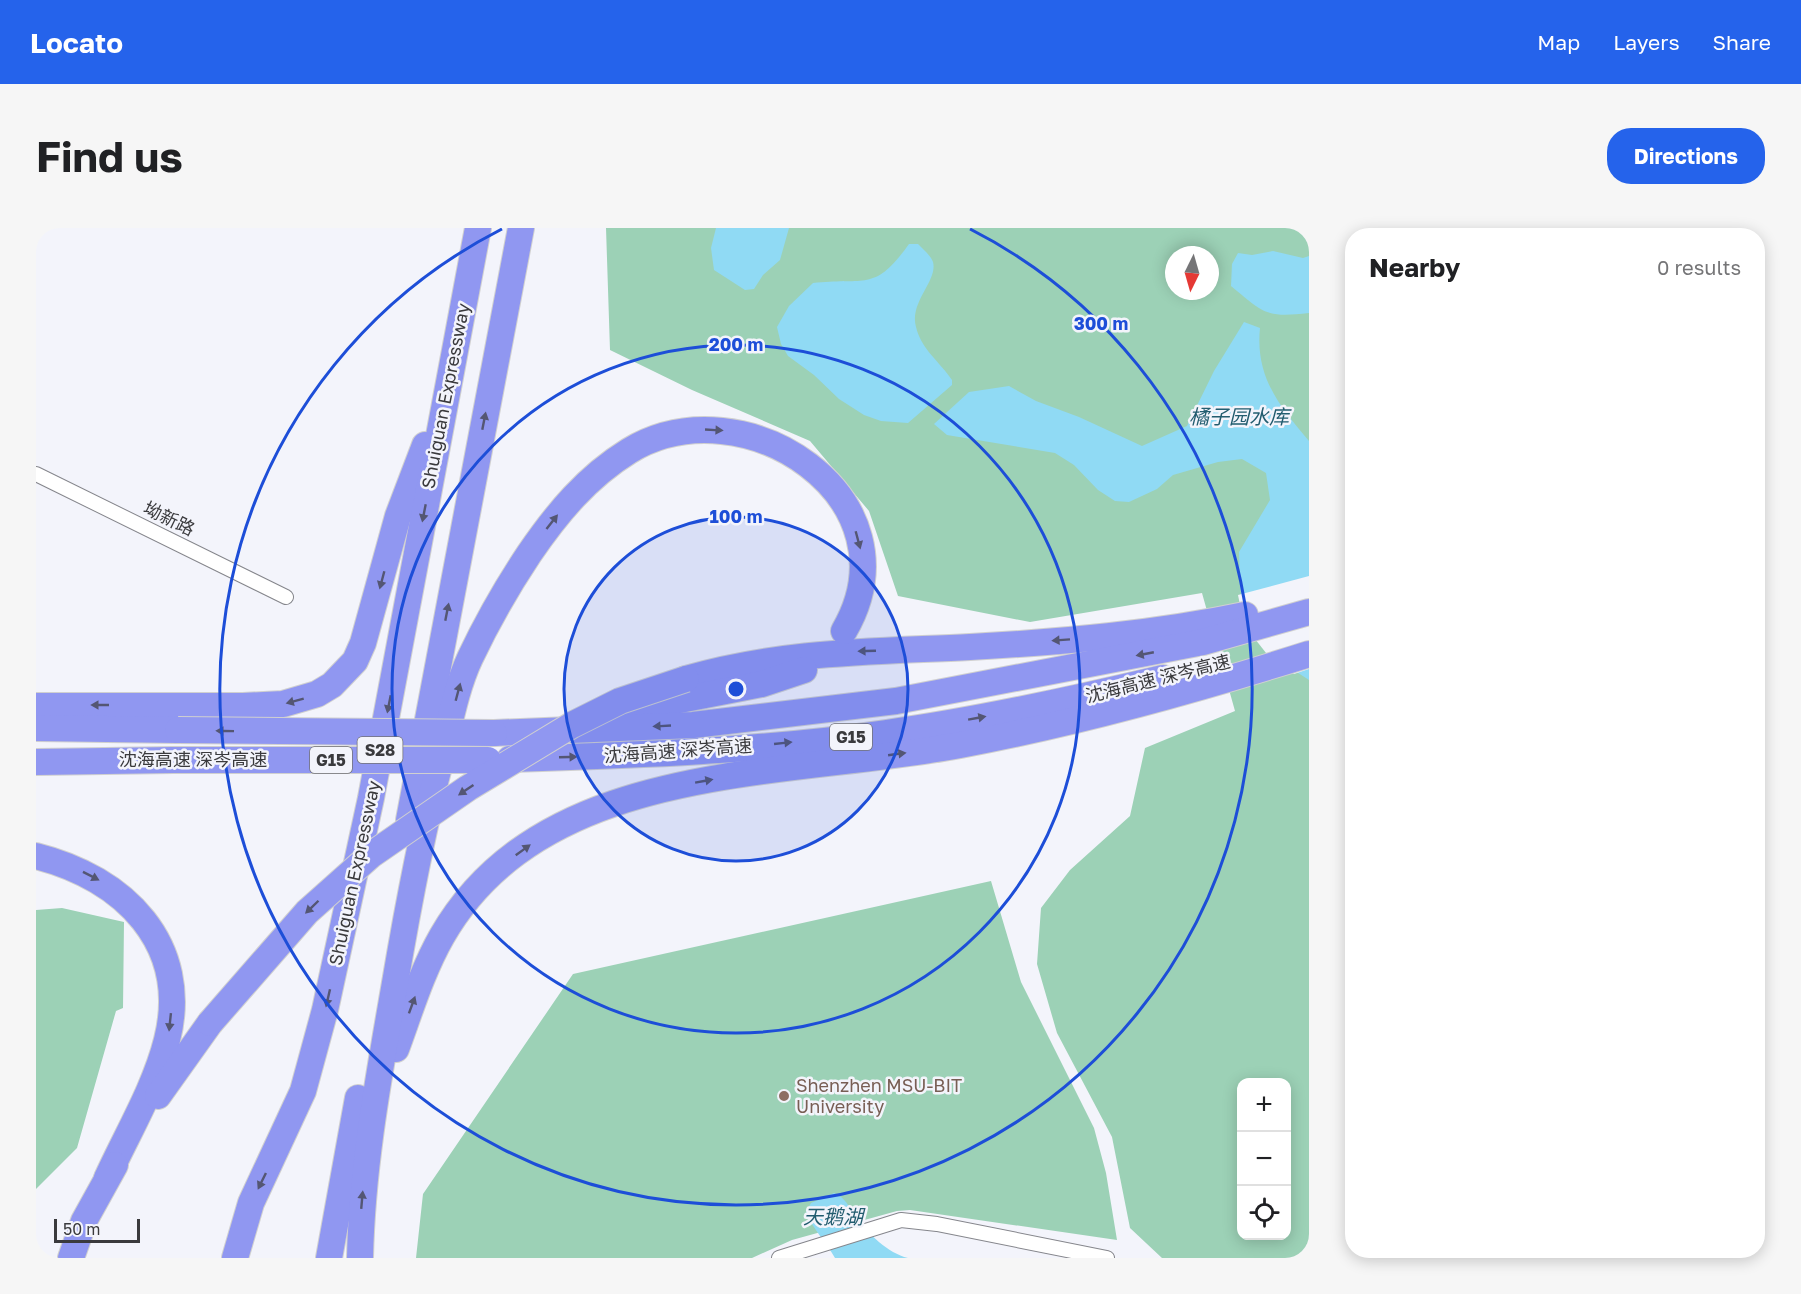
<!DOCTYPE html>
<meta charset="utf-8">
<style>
:root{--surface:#fff;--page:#f6f6f6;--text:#202124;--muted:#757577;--line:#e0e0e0;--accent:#2563eb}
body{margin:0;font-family:"Golos Text","Noto Sans SC",sans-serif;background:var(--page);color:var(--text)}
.controls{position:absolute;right:18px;bottom:18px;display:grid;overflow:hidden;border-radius:12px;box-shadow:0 3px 15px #0003}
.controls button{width:54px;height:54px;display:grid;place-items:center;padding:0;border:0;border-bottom:2px solid var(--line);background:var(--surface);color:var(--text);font:30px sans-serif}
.compass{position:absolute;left:1129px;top:18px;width:54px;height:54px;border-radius:50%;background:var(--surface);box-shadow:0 3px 15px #0003;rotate:185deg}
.scale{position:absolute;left:18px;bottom:15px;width:86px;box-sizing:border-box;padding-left:6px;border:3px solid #3a3a3d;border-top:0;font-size:16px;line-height:21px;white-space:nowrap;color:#3a3a3d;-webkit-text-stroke:4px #f3f4fb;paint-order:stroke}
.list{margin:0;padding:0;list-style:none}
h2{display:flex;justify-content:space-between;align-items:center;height:78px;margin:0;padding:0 24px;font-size:26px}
h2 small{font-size:20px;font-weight:400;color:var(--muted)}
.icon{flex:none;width:33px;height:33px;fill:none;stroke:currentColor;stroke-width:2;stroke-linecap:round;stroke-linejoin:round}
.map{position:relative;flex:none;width:1273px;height:1030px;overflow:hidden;border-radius:24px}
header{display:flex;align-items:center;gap:36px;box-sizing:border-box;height:84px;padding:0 30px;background:var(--accent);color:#fff}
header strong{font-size:28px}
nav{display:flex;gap:33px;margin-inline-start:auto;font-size:21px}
.intro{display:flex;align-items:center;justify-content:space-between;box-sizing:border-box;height:144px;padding:0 36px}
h1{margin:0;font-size:42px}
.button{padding:15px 27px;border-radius:24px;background:var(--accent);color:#fff;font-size:21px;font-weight:700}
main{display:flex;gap:36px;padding:0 36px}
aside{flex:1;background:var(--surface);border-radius:24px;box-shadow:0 3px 15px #0003}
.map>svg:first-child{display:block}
</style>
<header>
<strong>Locato</strong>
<nav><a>Map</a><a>Layers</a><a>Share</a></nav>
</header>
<div class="intro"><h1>Find us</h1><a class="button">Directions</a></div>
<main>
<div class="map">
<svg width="1273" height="1030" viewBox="0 0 1273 1030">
<rect width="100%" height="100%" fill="#f3f4fb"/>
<g fill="#9cd1b6" fill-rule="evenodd">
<path d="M570 0H1273V1030H1126L1094 1000 1076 909 1021 805 1001 736 1005 680 1034 642 1094 588 1109 520 1199 483 1166 365 994 394 862 368 833 283 774 213 656 162 574 122ZM1138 27H1174V63H1138ZM1206 854H1250V1008H1206Z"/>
<path d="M955 653 985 754 1058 900 1070 945 1081 1012 874 982 861 983 756 1012 716 1030H380L387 966 537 746Z"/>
<path d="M26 680 88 694 87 780 80 783 41 920 0 961V682Z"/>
</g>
<g fill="#90daf4">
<path d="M680 0H753L744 32 727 47 718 61 709 62 678 42 675 20Z"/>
<path d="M873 16H882C887 21 895 28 897 34 902 53 873 74 880 99 885 121 904 134 916 152V157L872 195 845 193 828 187 803 171 778 147 752 128 745 116 741 99 753 78 777 55C830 49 838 65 873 16Z"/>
<path d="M1237 23 1267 30 1273 28V85C1229 90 1228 85 1195 58L1196 36 1202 25 1216 27Z"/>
<path d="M1208 94 1224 100C1219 148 1243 178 1273 213V452L1236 428 1210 396 1204 359 1203 324 1234 272 1230 245 1206 231 1182 234 1137 247 1121 261 1093 274 1079 273 1062 262 1038 237 1019 225 911 207 898 196 933 164 973 158 1000 173 1043 189 1106 218 1151 198 1178 143Z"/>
<path d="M798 965C810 970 812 978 820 989 832 1006 852 1025 872 1030H799C790 1014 776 1000 770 984L775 975Z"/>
</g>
<path fill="#f3f4fb" d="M1273 348V441L1258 446 1234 430 1208 397 1202 367Z"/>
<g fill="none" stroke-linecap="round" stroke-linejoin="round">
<defs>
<g id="minor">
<path d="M0 246 250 369"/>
<path d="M743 1030 865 992 901 996 1071 1030"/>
</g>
<g id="motorway">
<path d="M650 451C748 423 834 424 934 419 1026 414 1119 406 1209 387"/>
<path d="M0 478H207L247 476 281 466 296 457 319 433 327 415 362 288 389 217"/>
<path d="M567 487 726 456 768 442"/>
<path d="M0 500 142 502"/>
<path d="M458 505 657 497 860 473 1167 414 1273 384"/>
<path d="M474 531C599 527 726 523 850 505 943 492 1035 472 1127 450"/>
<path d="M0 534 137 532"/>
<path d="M373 592 485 0"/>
<path d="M0 628C88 650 155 716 131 812 119 860 91 906 71 950"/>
<path d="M360 821C374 783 386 743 406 708 508 531 751 550 924 517 1041 495 1160 462 1273 426"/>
<path d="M122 868 174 795"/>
<path d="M35 1030 48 993 79 937"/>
<path d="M199 1030 215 975 267 863 289 782 335 570 442 0"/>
<path d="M293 1030 322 870"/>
<path d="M324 1030C326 937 343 847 359 755 372 678 386 602 406 527 414 494 420 460 434 430 451 394 471 359 493 326 521 285 551 249 593 223 708 153 885 271 808 403"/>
</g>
</defs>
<use href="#minor" stroke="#85868c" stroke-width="16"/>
<use href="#motorway" stroke="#d0d0d0" stroke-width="28"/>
<use href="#minor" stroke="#fff" stroke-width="14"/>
<use href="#motorway" stroke="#9097f1" stroke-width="26"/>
<defs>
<g id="motorway-bridge">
<path d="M142 502 458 505"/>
<path d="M137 532H452"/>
<path d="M174 795 271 684 335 627 432 560 536 497 584 473 650 451"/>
</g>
</defs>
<use href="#motorway-bridge" stroke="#d0d0d0" stroke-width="28" stroke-linecap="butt"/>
<use href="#motorway-bridge" stroke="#9097f1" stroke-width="26"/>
</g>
<defs><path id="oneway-solid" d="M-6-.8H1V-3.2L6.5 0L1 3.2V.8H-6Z" transform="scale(1.5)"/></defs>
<g fill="#545673">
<use href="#oneway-solid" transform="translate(448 193) rotate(-79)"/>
<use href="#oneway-solid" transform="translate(678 202) rotate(3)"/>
<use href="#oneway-solid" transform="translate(388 285) rotate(101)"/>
<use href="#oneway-solid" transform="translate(516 294) rotate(-52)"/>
<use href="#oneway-solid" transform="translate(822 312) rotate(75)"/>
<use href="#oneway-solid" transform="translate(346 352) rotate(105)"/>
<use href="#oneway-solid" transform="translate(411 384) rotate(-79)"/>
<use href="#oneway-solid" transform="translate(1025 412) rotate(176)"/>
<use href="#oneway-solid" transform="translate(831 423) rotate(178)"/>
<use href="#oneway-solid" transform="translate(1109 426) rotate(169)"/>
<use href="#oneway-solid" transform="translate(422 464) rotate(-75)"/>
<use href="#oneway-solid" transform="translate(259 473) rotate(165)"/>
<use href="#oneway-solid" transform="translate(353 476) rotate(101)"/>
<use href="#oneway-solid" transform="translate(64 477) rotate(-180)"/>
<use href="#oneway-solid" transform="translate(941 490) rotate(-10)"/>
<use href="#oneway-solid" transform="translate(626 498) rotate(177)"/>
<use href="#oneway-solid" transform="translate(189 503) rotate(-179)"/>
<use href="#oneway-solid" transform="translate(747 515) rotate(-6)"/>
<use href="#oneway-solid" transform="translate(861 526) rotate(-8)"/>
<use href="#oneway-solid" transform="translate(532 529) rotate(-2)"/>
<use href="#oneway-solid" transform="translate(668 553) rotate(-10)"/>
<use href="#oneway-solid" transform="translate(430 562) rotate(146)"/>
<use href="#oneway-solid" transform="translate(487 622) rotate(-36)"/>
<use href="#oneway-solid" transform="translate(55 648) rotate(27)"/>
<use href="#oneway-solid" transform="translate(276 679) rotate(136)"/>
<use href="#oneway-solid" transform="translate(292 770) rotate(103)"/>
<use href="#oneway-solid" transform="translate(376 777) rotate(-70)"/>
<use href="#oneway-solid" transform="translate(134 794) rotate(96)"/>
<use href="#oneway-solid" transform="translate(226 953) rotate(116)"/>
<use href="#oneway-solid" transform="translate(326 972) rotate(-85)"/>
</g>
<circle cx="700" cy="461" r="172" fill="#1d4ed8" fill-opacity=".12"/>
<g fill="none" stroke="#1d4ed8" stroke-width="3">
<circle cx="700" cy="461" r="172"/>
<circle cx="700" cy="461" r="344"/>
<path d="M934 1A516 516 0 1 1 466 1"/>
</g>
<circle fill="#8d6e63" stroke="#f3f4fb" stroke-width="2" cx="748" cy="868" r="6"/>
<g text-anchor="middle" stroke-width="5" stroke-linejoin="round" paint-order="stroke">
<g fill="#f3f4fb" stroke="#727276" stroke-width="1.5">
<rect x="794" y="496" width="42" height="26" rx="4.5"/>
<rect x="321.5" y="509" width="45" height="26" rx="4.5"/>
<rect x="274" y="519" width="42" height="26" rx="4.5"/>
</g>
<g font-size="16" font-weight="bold" fill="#3a3a3d">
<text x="815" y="515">G15</text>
<text x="344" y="528">S28</text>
<text x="295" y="538">G15</text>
</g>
<g font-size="18" fill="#3a3a3d" stroke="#f3f4fb">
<text transform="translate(410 168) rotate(-79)" y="6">Shuiguan Expressway</text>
<text transform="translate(133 291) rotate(26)" y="6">坳新路</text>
<text transform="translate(1122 451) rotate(-14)" y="6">沈海高速 深岑高速</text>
<text transform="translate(642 523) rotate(-4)" y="6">沈海高速 深岑高速</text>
<text x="157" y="538">沈海高速 深岑高速</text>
<text transform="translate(319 645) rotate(-78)" y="6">Shuiguan Expressway</text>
</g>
<g font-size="18" fill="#785e54" stroke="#f3f4fb" text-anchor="start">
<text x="760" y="864">Shenzhen MSU-BIT<tspan x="760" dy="21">University</tspan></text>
</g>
<g font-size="20" font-style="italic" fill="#225c6f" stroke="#f3f4fb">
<text x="1203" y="196">橘子园水库</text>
<text x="797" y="996">天鹅湖</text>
</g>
</g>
<circle cx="700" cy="461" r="9" fill="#1d4ed8" stroke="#f3f4fb" stroke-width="3"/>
<g font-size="18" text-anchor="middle" font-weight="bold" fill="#1d4ed8" stroke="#f3f4fb" stroke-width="5" stroke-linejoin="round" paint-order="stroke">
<text x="1065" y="102">300 m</text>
<text x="700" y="123">200 m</text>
<text x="700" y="295">100 m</text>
</g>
</svg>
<div class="controls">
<button>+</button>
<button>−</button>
<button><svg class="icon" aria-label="locate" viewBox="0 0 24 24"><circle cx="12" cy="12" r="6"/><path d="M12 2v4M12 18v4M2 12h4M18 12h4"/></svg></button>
</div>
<svg class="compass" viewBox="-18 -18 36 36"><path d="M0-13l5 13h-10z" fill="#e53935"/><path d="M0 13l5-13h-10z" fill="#757577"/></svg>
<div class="scale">50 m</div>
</div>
<aside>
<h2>Nearby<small>0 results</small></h2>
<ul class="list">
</ul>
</aside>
</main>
